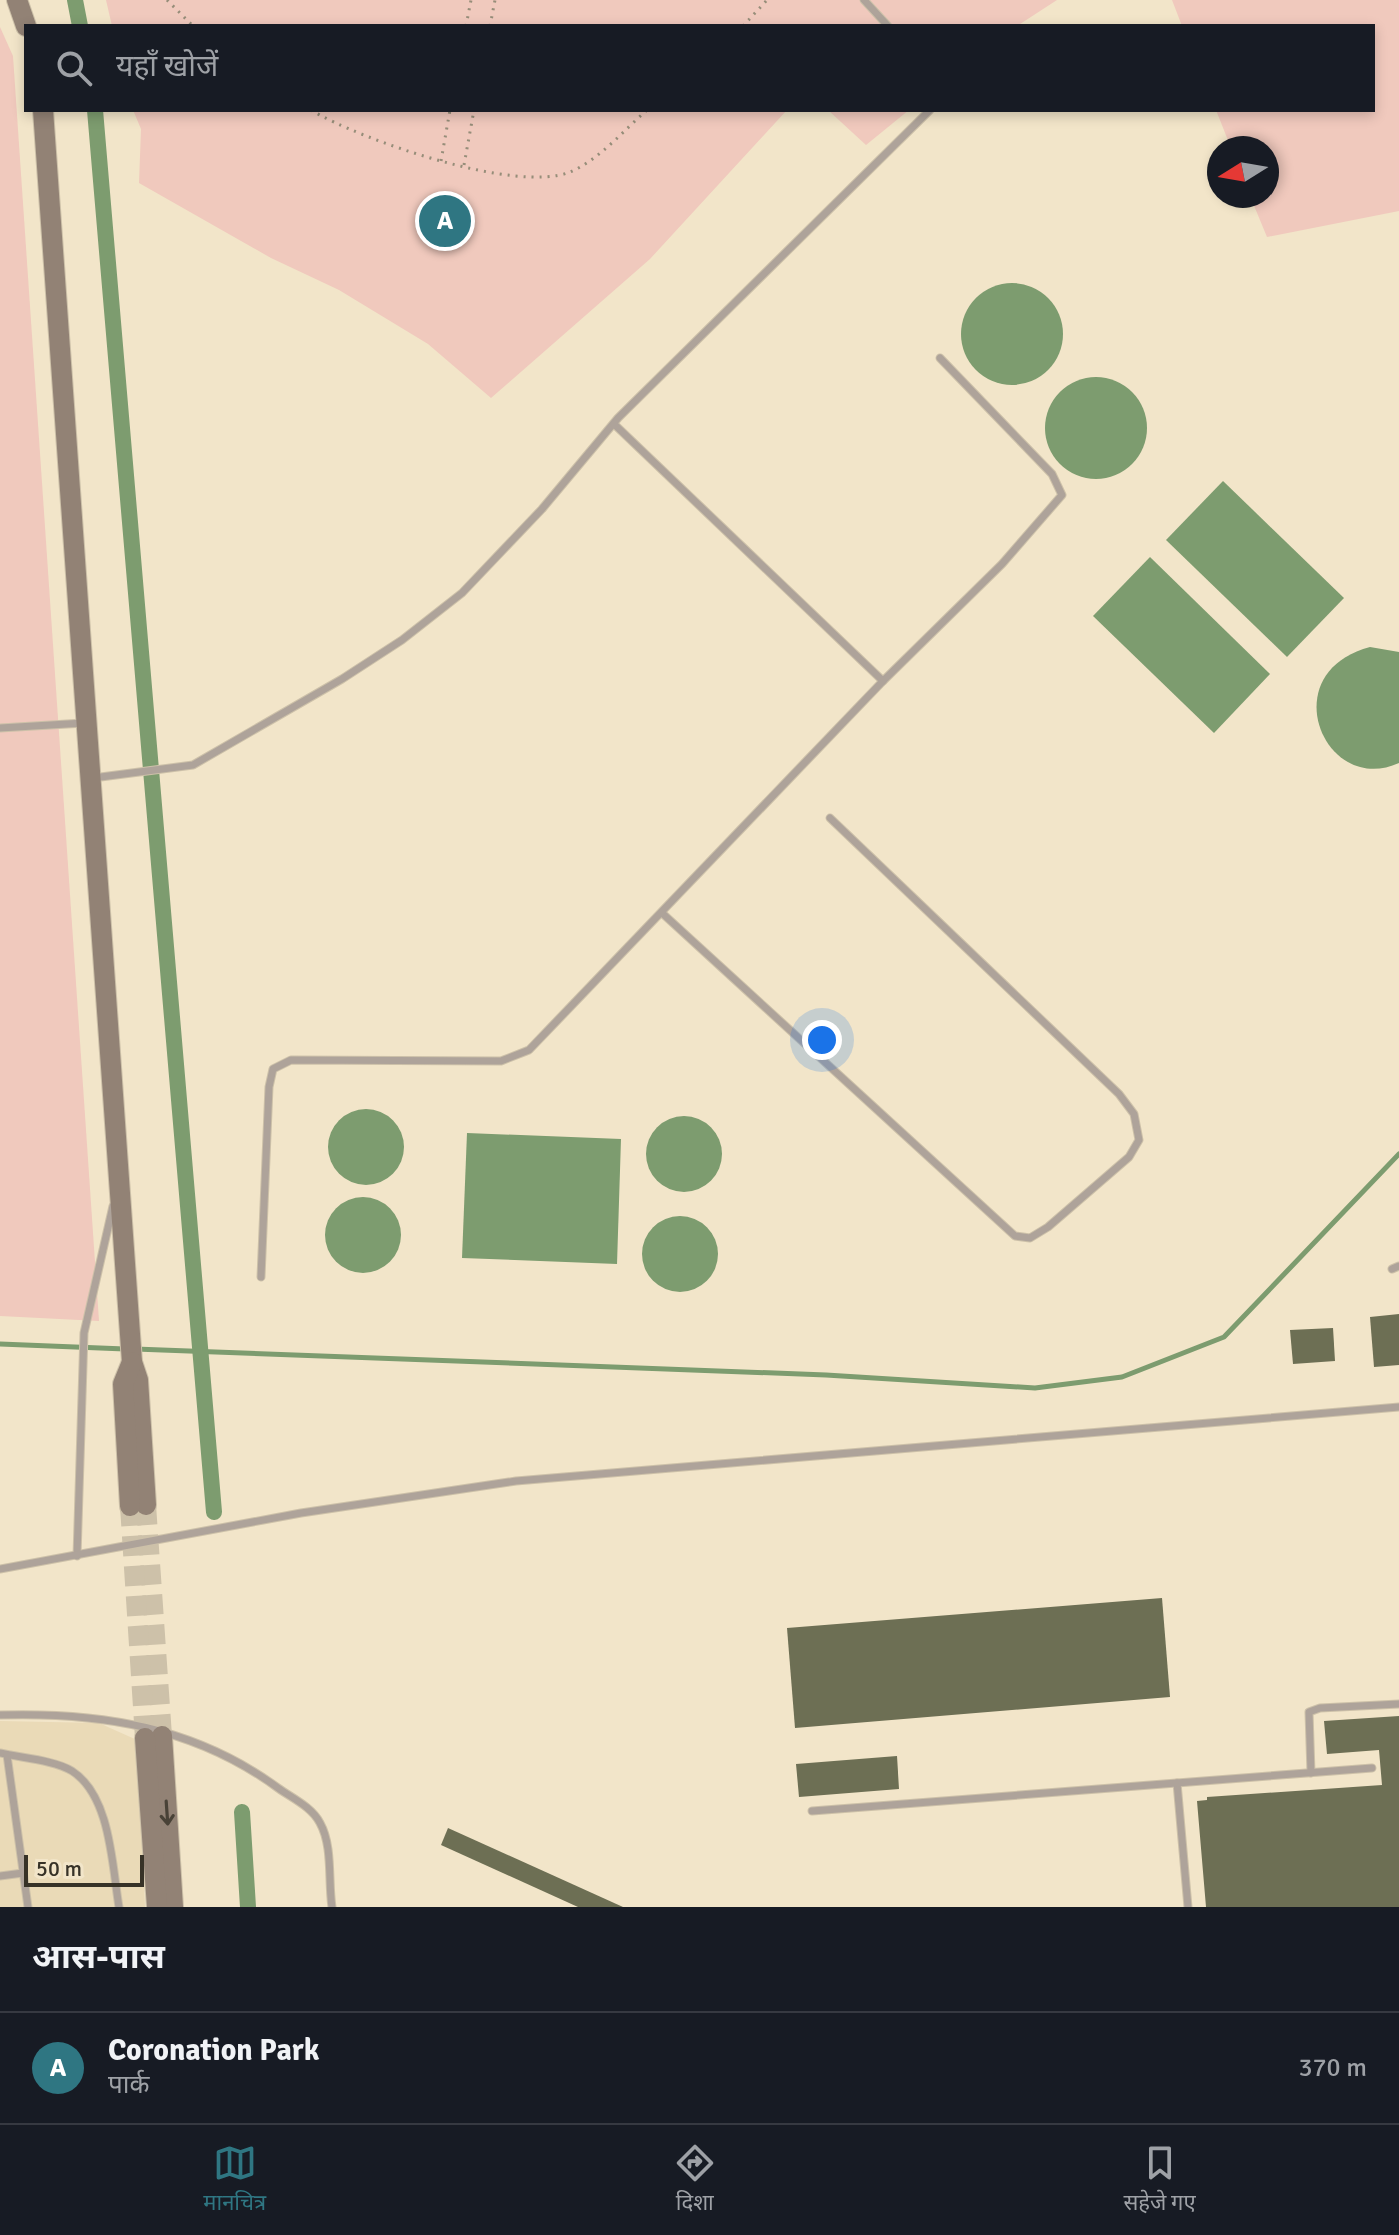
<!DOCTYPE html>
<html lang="hi">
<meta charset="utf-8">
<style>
:root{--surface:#171b24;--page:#20242c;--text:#f1f3f6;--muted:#9ea1a6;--line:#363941;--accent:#2f7682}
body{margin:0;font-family:Signika,"Noto Sans Devanagari",sans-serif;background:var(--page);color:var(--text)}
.compass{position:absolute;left:1207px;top:136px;width:72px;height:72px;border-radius:50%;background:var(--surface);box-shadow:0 4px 12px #0003;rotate:259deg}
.scale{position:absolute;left:24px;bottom:20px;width:120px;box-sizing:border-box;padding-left:8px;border:4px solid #373227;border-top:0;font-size:22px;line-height:28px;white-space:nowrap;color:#373227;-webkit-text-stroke:6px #f2e5c9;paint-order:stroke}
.you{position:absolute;left:822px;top:1040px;width:28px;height:28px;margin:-20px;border:6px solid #fff;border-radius:50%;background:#1a73e8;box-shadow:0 0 0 12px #1a73e833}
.badge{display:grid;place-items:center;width:52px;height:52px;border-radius:50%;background:var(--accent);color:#fff;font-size:26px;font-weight:700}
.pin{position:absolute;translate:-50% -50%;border:4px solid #fff;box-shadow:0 2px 8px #0006}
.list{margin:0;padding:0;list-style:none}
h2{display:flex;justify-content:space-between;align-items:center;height:104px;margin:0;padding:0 32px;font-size:34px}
h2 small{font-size:26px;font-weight:400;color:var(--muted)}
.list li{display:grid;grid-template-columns:52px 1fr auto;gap:24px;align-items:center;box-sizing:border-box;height:112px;padding:0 32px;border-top:2px solid var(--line)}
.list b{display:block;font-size:30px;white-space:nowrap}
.list p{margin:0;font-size:26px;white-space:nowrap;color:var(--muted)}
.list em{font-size:26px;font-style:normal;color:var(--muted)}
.icon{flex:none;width:44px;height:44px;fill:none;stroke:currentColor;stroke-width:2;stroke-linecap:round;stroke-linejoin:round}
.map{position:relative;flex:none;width:1399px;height:1907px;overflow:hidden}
.search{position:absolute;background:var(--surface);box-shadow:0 4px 12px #0003;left:24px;right:24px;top:24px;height:88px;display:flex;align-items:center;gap:20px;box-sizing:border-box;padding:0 28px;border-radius:0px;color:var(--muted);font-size:30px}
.sheet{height:216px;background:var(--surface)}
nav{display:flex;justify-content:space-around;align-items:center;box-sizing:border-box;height:112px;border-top:2px solid var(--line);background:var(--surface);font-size:22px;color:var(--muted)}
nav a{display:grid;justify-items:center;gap:4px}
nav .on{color:var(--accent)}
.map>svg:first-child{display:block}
</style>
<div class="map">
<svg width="1399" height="1907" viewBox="0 0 1399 1907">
<rect width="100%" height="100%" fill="#f2e5c9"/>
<path fill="#eadab7" d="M0 1721 99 1723 137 1740 145 1907H0Z"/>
<g fill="#f0c9bd">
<path d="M106 0H1057L1017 26H112Z"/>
<path d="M1172 0H1399V211L1267 237 1250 196H1267V148H1231L1216 110H1373V26H1182Z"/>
<path d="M0 27 13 56 99 1321 0 1316Z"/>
<path d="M133 110H787L650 259 491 398 428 344 339 290 271 258 139 183 141 129Z"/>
<path d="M828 110H909L866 145Z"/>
</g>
<g fill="#7d9c6f">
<circle cx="1012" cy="334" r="51"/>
<circle cx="1096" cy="428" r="51"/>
<path d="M1223 481 1344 598 1287 657 1166 540Z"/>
<path d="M1150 557 1270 674 1214 733 1093 616Z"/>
<path d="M1370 647 1399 652V763C1325 797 1272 673 1370 647Z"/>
<circle cx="366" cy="1147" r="38"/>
<circle cx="684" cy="1154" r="38"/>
<path d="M467 1133 621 1139 617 1264 462 1258Z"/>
<circle cx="363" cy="1235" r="38"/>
<circle cx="680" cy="1254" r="38"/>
</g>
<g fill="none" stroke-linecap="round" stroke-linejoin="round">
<g stroke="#7d9c6f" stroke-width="5">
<path d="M0 1344 125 1349"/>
<path d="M135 1349 826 1375 1035 1388 1122 1377 1224 1337 1399 1154"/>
</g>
<g stroke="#7d9c6f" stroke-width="16">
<path d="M75 0 80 26"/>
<path d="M95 110 214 1512"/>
<path d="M242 1812 248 1907"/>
</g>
</g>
<g fill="#6d6f54">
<path d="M1399 1314V1365L1374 1367 1370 1317Z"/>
<path d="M1333 1328 1335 1361 1293 1364 1290 1330Z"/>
<path d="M1162 1598 1170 1697 795 1728 787 1628Z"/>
<path d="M1399 1716V1907H1206L1197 1801 1207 1800V1797L1382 1785 1379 1750 1327 1754 1324 1721Z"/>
<path d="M897 1756 899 1789 799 1797 796 1764Z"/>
<path d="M448 1828 623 1907H578L441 1845Z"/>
</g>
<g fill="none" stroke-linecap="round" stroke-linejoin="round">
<g stroke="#cdc1a9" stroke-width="20" stroke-dasharray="20 10" stroke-linecap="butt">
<path d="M146 1505 162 1736"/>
<path d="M130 1506 145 1738"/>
</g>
<defs>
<g id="lane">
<path d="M864 0 888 26"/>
<path d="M883 681 1002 564 1062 495 1052 474 940 358"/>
<path d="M0 728 84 723"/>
<path d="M93 778 193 765 342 679 402 640 462 593 542 509 618 418 930 110"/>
<path d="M662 913 1015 1236 1030 1238 1048 1227 1129 1157 1139 1140 1134 1114 1119 1094 830 818"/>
<path d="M1392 1269 1399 1266"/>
<path d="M261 1277 269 1087 273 1069 291 1060 501 1061 529 1050 883 681 614 424"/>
<path d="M77 1556 84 1333 113 1206"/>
<path d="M0 1569 301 1513 516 1481 1399 1407"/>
<path d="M0 1715C101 1712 195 1727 278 1788 292 1798 312 1807 320 1823 333 1846 328 1881 332 1907"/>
<path d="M0 1753C21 1758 54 1760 72 1771 111 1796 112 1866 119 1907"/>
<path d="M7 1755 28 1907"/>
<path d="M1311 1773 1309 1712 1320 1708 1399 1704"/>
<path d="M1177 1783 1188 1907"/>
<path d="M812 1811 1372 1768"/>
<path d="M0 1876 23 1873"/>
</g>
<g id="secondary">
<path d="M17 0 26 26"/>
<path d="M43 110 132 1362 138 1380 146 1505"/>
<path d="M130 1506 123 1384 132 1362"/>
<path d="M162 1736 173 1907"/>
<path d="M145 1738 157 1907"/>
</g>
</defs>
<use href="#lane" stroke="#cdc1a9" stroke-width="9"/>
<use href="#secondary" stroke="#cdc1a9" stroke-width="22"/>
<g stroke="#968d79" stroke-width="3" stroke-dasharray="2 6" stroke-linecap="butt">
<path d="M167 0 193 26"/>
<path d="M466 26 471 0"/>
<path d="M490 26 495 0"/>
<path d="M743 26 767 0"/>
<path d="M311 110C361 140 516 194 570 172 599 160 624 130 647 110"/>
<path d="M441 161 450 110"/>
<path d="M464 165 474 110"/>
</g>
<use href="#lane" stroke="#aea39a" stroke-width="7"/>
<use href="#secondary" stroke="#928275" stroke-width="20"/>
</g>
<defs><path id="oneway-shaft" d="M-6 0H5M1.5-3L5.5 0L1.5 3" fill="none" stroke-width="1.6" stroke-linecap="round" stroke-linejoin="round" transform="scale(2)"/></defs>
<use stroke="#494237" href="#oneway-shaft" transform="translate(167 1813) rotate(86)"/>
</svg>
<svg class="compass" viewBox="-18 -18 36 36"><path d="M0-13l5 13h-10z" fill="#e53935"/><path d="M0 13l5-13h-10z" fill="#9ea1a6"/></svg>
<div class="scale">50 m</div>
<div class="you"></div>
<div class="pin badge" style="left:445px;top:221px">A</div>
<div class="search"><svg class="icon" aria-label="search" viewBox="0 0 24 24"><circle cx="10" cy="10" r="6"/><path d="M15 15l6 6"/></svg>यहाँ खोजें</div>
</div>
<section class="sheet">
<h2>आस-पास<small></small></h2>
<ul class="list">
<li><span class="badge">A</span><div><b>Coronation Park</b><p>पार्क</p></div><em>370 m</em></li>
</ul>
</section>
<nav>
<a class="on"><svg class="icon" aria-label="map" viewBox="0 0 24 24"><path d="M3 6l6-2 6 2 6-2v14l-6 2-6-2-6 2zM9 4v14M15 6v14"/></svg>मानचित्र</a>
<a><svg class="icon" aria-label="directions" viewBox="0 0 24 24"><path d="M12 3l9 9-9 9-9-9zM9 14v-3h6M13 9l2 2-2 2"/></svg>दिशा</a>
<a><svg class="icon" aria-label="saved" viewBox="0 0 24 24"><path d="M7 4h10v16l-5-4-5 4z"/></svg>सहेजे गए</a>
</nav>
